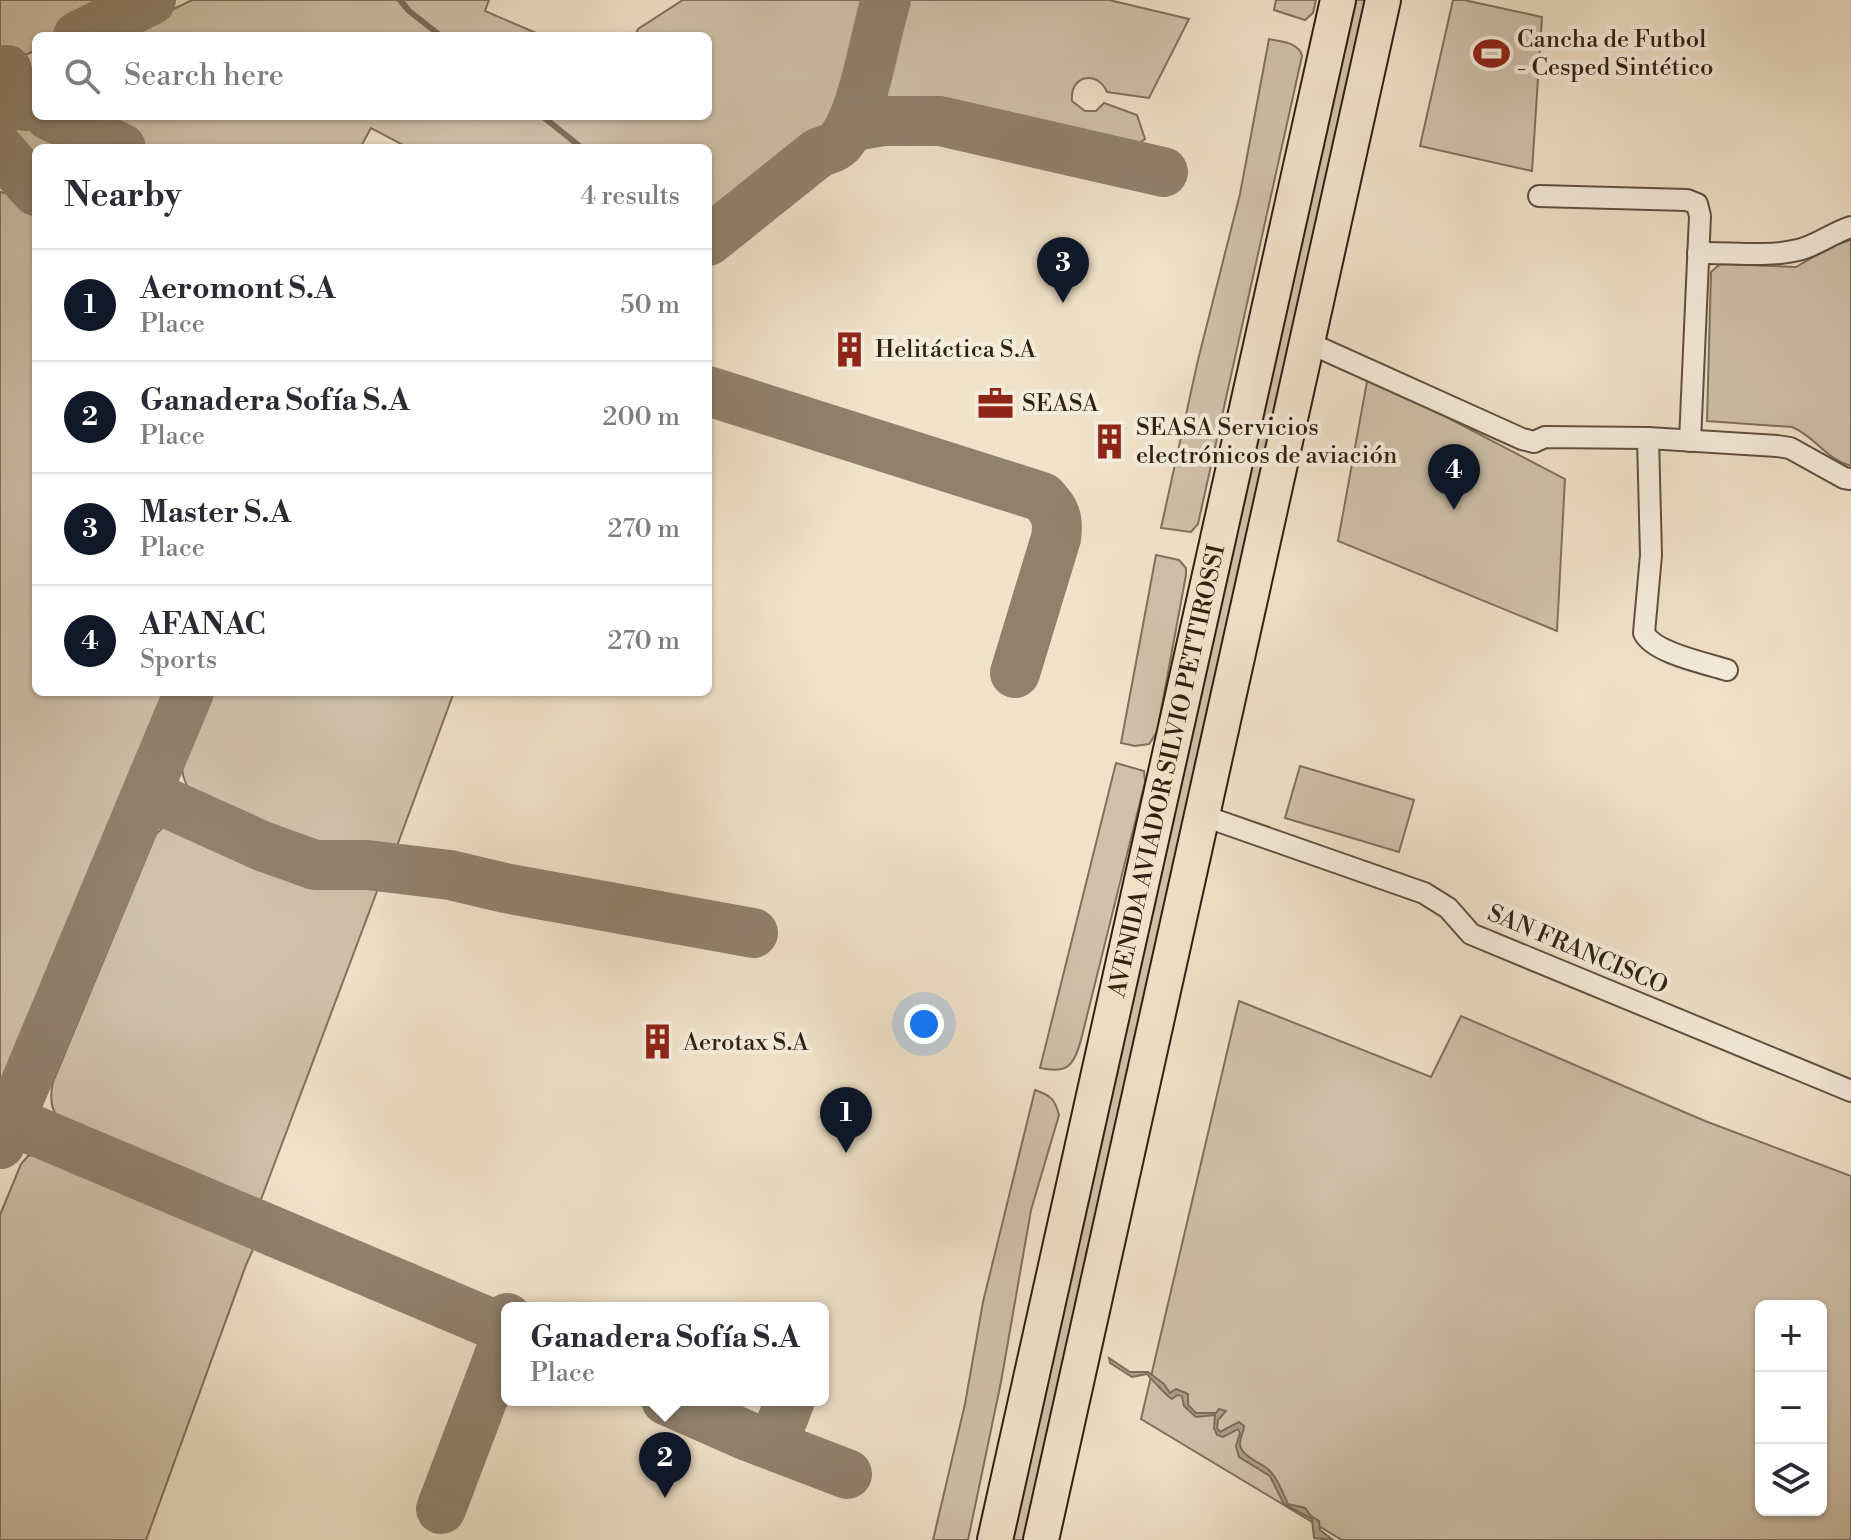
<!DOCTYPE html>
<meta charset="utf-8">
<style>
:root{--surface:#fff;--page:#f2f2f3;--text:#2b2b33;--muted:#7c7c81;--line:#e1e1e2;--accent:#111827}
body{margin:0;font-family:"Libre Bodoni",serif;background:var(--page);color:var(--text)}
.controls{position:absolute;right:24px;bottom:24px;display:grid;overflow:hidden;border-radius:12px;box-shadow:0 2px 6px #0004}
.controls button{width:72px;height:72px;display:grid;place-items:center;padding:0;border:0;border-bottom:2px solid var(--line);background:var(--surface);color:var(--text);font:40px sans-serif}
.you{position:absolute;left:924px;top:1024px;width:28px;height:28px;margin:-20px;border:6px solid #fff;border-radius:50%;background:#1a73e8;box-shadow:0 0 0 12px #1a73e833}
.badge{display:grid;place-items:center;width:52px;height:52px;border-radius:50%;background:var(--accent);color:#fff;font-size:26px;font-weight:700}
.pin{position:absolute;translate:-50% -66px;filter:drop-shadow(0 2px 4px #0008)}
.pin::after{content:'';position:absolute;top:42px;width:28px;height:24px;background:inherit;clip-path:polygon(0 0,100% 0,50% 100%)}
.popup{position:absolute;left:501px;top:1302px;width:328px;height:104px;box-sizing:border-box;display:grid;place-content:center;border-radius:12px;background:var(--surface);filter:drop-shadow(0 2px 6px #0005);font-size:26px;white-space:nowrap;color:var(--muted)}
.popup b{font-size:30px;color:var(--text)}
.popup::after{content:'';position:absolute;left:50%;top:100%;margin-left:-16px;border:16px solid transparent;border-top-color:var(--surface)}
.list{margin:0;padding:0;list-style:none}
h2{display:flex;justify-content:space-between;align-items:center;height:104px;margin:0;padding:0 32px;font-size:34px}
h2 small{font-size:26px;font-weight:400;color:var(--muted)}
.list li{display:grid;grid-template-columns:52px 1fr auto;gap:24px;align-items:center;box-sizing:border-box;height:112px;padding:0 32px;border-top:2px solid var(--line)}
.list b{display:block;font-size:30px;white-space:nowrap}
.list p{margin:0;font-size:26px;white-space:nowrap;color:var(--muted)}
.list em{font-size:26px;font-style:normal;color:var(--muted)}
.icon{flex:none;width:44px;height:44px;fill:none;stroke:currentColor;stroke-width:2;stroke-linecap:round;stroke-linejoin:round}
.map{position:relative;flex:none;width:1851px;height:1540px;overflow:hidden}
.search{position:absolute;background:var(--surface);box-shadow:0 2px 6px #0004;left:32px;top:32px;width:680px;height:88px;display:flex;align-items:center;gap:20px;box-sizing:border-box;padding:0 28px;border-radius:12px;color:var(--muted);font-size:30px}
.panel{position:absolute;background:var(--surface);box-shadow:0 2px 6px #0004;left:32px;top:144px;width:680px;height:552px;border-radius:12px}
.map>svg:first-child{display:block}
</style>
<div class="map">
<svg width="1851" height="1540" viewBox="0 0 1851 1540">
<rect width="100%" height="100%" fill="#f0e2c9"/>
<filter id="stains"><feTurbulence type="fractalNoise" baseFrequency=".0025" numOctaves="4"/><feColorMatrix values="0 0 0 0 .2 0 0 0 0 .09 0 0 0 0 .02 0 0 0 .5 -.17"/></filter>
<radialGradient id="worn" r=".72"><stop offset=".6" stop-color="#630" stop-opacity="0"/><stop offset="1" stop-color="#630" stop-opacity=".3"/></radialGradient>
<g fill="#cfc1aa" stroke="#80705e" stroke-width="2" fill-rule="evenodd">
<path d="M0 0H137L65 36H36V50L0 67Z"/>
<path d="M192 0H489L485 11 543 36H118Z"/>
<path d="M683 0H871L830 125 708 221V148H409L371 128 360 148H150L80 116H708V36H635L638 29Z"/>
<path d="M909 0H1109L1189 19 1149 98 1107 92C1097 69 1069 76 1072 101L1085 111H1096L1104 103 1137 115 1145 139 1132 148 950 110 922 108 882 111V100Z"/>
<path d="M1276 0H1316L1313 13 1305 20 1274 10Z"/>
<path d="M1350 0H1372L1029 1540H1006Z"/>
<path d="M1453 0H1464L1542 17 1532 171 1420 146Z"/>
<path d="M1269 39C1281 42 1299 42 1302 56L1198 524 1191 532 1161 528 1198 360 1240 194Z"/>
<path d="M33 120 43 122 99 148H36V162L15 134 17 125 23 121Z"/>
<path d="M0 192 28 198 36 204V692H173L0 1107Z"/>
<path d="M1851 240V466C1824 458 1815 436 1792 427L1707 421 1711 272 1720 264 1796 267 1832 246Z"/>
<path d="M1368 376 1565 479 1557 631 1338 541Z"/>
<path d="M1156 555 1179 560 1186 568V575L1157 732 1149 744 1135 746 1121 743Z"/>
<path d="M214 692H454L394 854C369 853 344 853 319 849 277 843 185 818 182 768Z"/>
<path d="M1116 763 1144 771 1145 782 1081 1040C1074 1066 1067 1074 1040 1068Z"/>
<path d="M1300 766 1414 800 1399 852 1285 818Z"/>
<path d="M172 819H184L229 842 303 869 379 886 257 1210 71 1131C53 1116 48 1105 53 1082L156 834Z"/>
<path d="M1239 1001 1431 1077 1461 1016 1705 1121 1851 1176V1540H1342L1141 1419ZM1761 1306H1821V1510H1761Z"/>
<path d="M1035 1090C1050 1095 1055 1099 1059 1115L1031 1210 1001 1382 968 1540H933L965 1404 983 1302Z"/>
<path d="M47 1151H59L259 1236 246 1265 146 1540H0V1215L21 1164 28 1156Z"/>
</g>
<path fill="#afa08a" stroke="#7c6d5a" stroke-width="2" d="M1109 1358 1130 1372H1148L1164 1384 1170 1393 1176 1389 1188 1394V1405L1196 1413H1216L1219 1409 1226 1411 1218 1420 1217 1428 1220 1432 1239 1422 1244 1426C1244 1432 1239 1440 1240 1445 1242 1457 1262 1463 1269 1470 1279 1480 1282 1492 1288 1504L1305 1508 1311 1516 1319 1521 1320 1530 1333 1540 1314 1538 1312 1519 1284 1504 1270 1476 1239 1457 1236 1446 1240 1433 1238 1429 1223 1437 1217 1435 1214 1428 1215 1415 1196 1417 1184 1406 1182 1396 1177 1395 1172 1399C1169 1398 1151 1379 1147 1374L1132 1377 1110 1363Z"/>
<g fill="none" stroke-linecap="round" stroke-linejoin="round">
<g stroke="#7c6d5a" stroke-width="6">
<path d="M400 0 409 11 441 36"/>
<path d="M542 116 582 148"/>
</g>
<g stroke="#90816d" stroke-width="50">
<path d="M78 36 151 0"/>
<path d="M0 102 27 106 9 90 7 70"/>
<path d="M50 116 121 148"/>
<path d="M850 127 884 121H940L1163 172"/>
<path d="M0 150 36 191"/>
<path d="M708 241 818 153C825 150 835 148 840 142 864 114 874 38 886 0"/>
<path d="M708 391 1042 497C1055 510 1059 519 1056 538L1015 673"/>
<path d="M139 812 151 804H169L262 846 315 865H367L450 875 505 888 753 933"/>
<path d="M33 1130 507 1330"/>
<path d="M0 1144 189 692"/>
<path d="M666 1400 750 1437 847 1474"/>
<path d="M760 1440C780 1437 783 1417 790 1400"/>
<path d="M441 1509 502 1348V1336L495 1325 507 1318"/>
</g>
<defs>
<g id="minor">
<path d="M1539 196 1687 200 1697 204 1700 216 1690 441"/>
<path d="M1698 253C1728 252 1765 257 1793 251 1814 248 1831 233 1851 227"/>
<path d="M1307 342 1522 439 1534 442 1545 437 1648 438 1777 446 1790 448 1844 478 1851 479"/>
<path d="M1648 438 1651 555 1644 633C1654 653 1705 663 1727 670"/>
<path d="M1201 815 1424 893 1448 908 1471 934 1851 1091"/>
</g>
<g id="motorway">
<path id="s1" d="M995 1540 1338 0"/>
<path d="M1041 1540 1383 0"/>
</g>
</defs>
<use href="#minor" stroke="#60503f" stroke-width="24"/>
<use href="#motorway" stroke="#302011" stroke-width="38"/>
<use href="#minor" stroke="#f5ecdc" stroke-width="20"/>
<use href="#motorway" stroke="#f0e2c9" stroke-width="34"/>
</g>
<defs>
<symbol id="stadium-bare" viewBox="-9 -9 18 18"><path d="M0-5a6.5 5 0 1 0 0 10a6.5 5 0 1 0 0-10ZM-3.5-1.8h7v3.6h-7Z" fill="#8f2418" stroke="#f5ecdc" stroke-width="2.5" paint-order="stroke"/></symbol>
<symbol id="building-bare" viewBox="-9 -9 18 18"><path d="M-4-6H4V6H1V3H-1V6H-4ZM-2.5-4.3h1.7v1.8h-1.7ZM.8-4.3h1.7v1.8H.8ZM-2.5-1h1.7V.8h-1.7ZM.8-1h1.7V.8H.8Z" fill="#8f2418" stroke="#f5ecdc" stroke-width="2.5" paint-order="stroke"/></symbol>
<symbol id="office-bare" viewBox="-9 -9 18 18"><path d="M-6-3h4V-5.5h4V-3h4V5H-6ZM-1-4.5V-3h2v-1.5ZM-6 0V1H6V0Z" fill="#8f2418" stroke="#f5ecdc" stroke-width="2.5" paint-order="stroke"/></symbol>
</defs>
<g fill-rule="evenodd">
<use href="#stadium-bare" x="1466" y="28" width="51" height="51"/>
<use href="#building-bare" x="824" y="324" width="51" height="51"/>
<use href="#office-bare" x="970" y="378" width="51" height="51"/>
<use href="#building-bare" x="1084" y="416" width="51" height="51"/>
<use href="#building-bare" x="632" y="1016" width="51" height="51"/>
</g>
<g text-anchor="middle" stroke-width="8" stroke-linejoin="round" paint-order="stroke">
<g font-size="24" fill="#302011" stroke="#f5ecdc" text-anchor="start">
<text x="1517" y="47">Cancha de Futbol<tspan x="1517" dy="28">- Cesped Sintético</tspan></text>
<text x="875" y="357">Helitáctica S.A</text>
<text x="1022" y="411">SEASA</text>
<text x="1136" y="435">SEASA Servicios<tspan x="1136" dy="28">electrónicos de aviación</tspan></text>
<text x="683" y="1050">Aerotax S.A</text>
</g>
<g font-size="24" fill="#302011" stroke="#f5ecdc">
<text dy="8" stroke="none"><textPath href="#s1" startOffset="788">AVENIDA AVIADOR SILVIO PETTIROSSI</textPath></text>
<text transform="translate(1578 949) rotate(23)" y="8">SAN FRANCISCO</text>
</g>
</g>
<rect width="100%" height="100%" filter="url(#stains)"/>
<rect width="100%" height="100%" fill="url(#worn)"/>
</svg>
<div class="controls">
<button>+</button>
<button>−</button>
<button><svg class="icon" aria-label="layers" viewBox="0 0 24 24"><path d="M12 4l9 5-9 5-9-5zM3 14l9 5 9-5"/></svg></button>
</div>
<div class="you"></div>
<div class="pin badge" style="left:846px;top:1153px">1</div>
<div class="pin badge" style="left:665px;top:1498px">2</div>
<div class="popup"><b>Ganadera Sofía S.A</b>Place</div>
<div class="pin badge" style="left:1063px;top:303px">3</div>
<div class="pin badge" style="left:1454px;top:510px">4</div>
<div class="search"><svg class="icon" aria-label="search" viewBox="0 0 24 24"><circle cx="10" cy="10" r="6"/><path d="M15 15l6 6"/></svg>Search here</div>
<section class="panel">
<h2>Nearby<small>4 results</small></h2>
<ul class="list">
<li><span class="badge">1</span><div><b>Aeromont S.A</b><p>Place</p></div><em>50 m</em></li>
<li><span class="badge">2</span><div><b>Ganadera Sofía S.A</b><p>Place</p></div><em>200 m</em></li>
<li><span class="badge">3</span><div><b>Master S.A</b><p>Place</p></div><em>270 m</em></li>
<li><span class="badge">4</span><div><b>AFANAC</b><p>Sports</p></div><em>270 m</em></li>
</ul>
</section>
</div>
